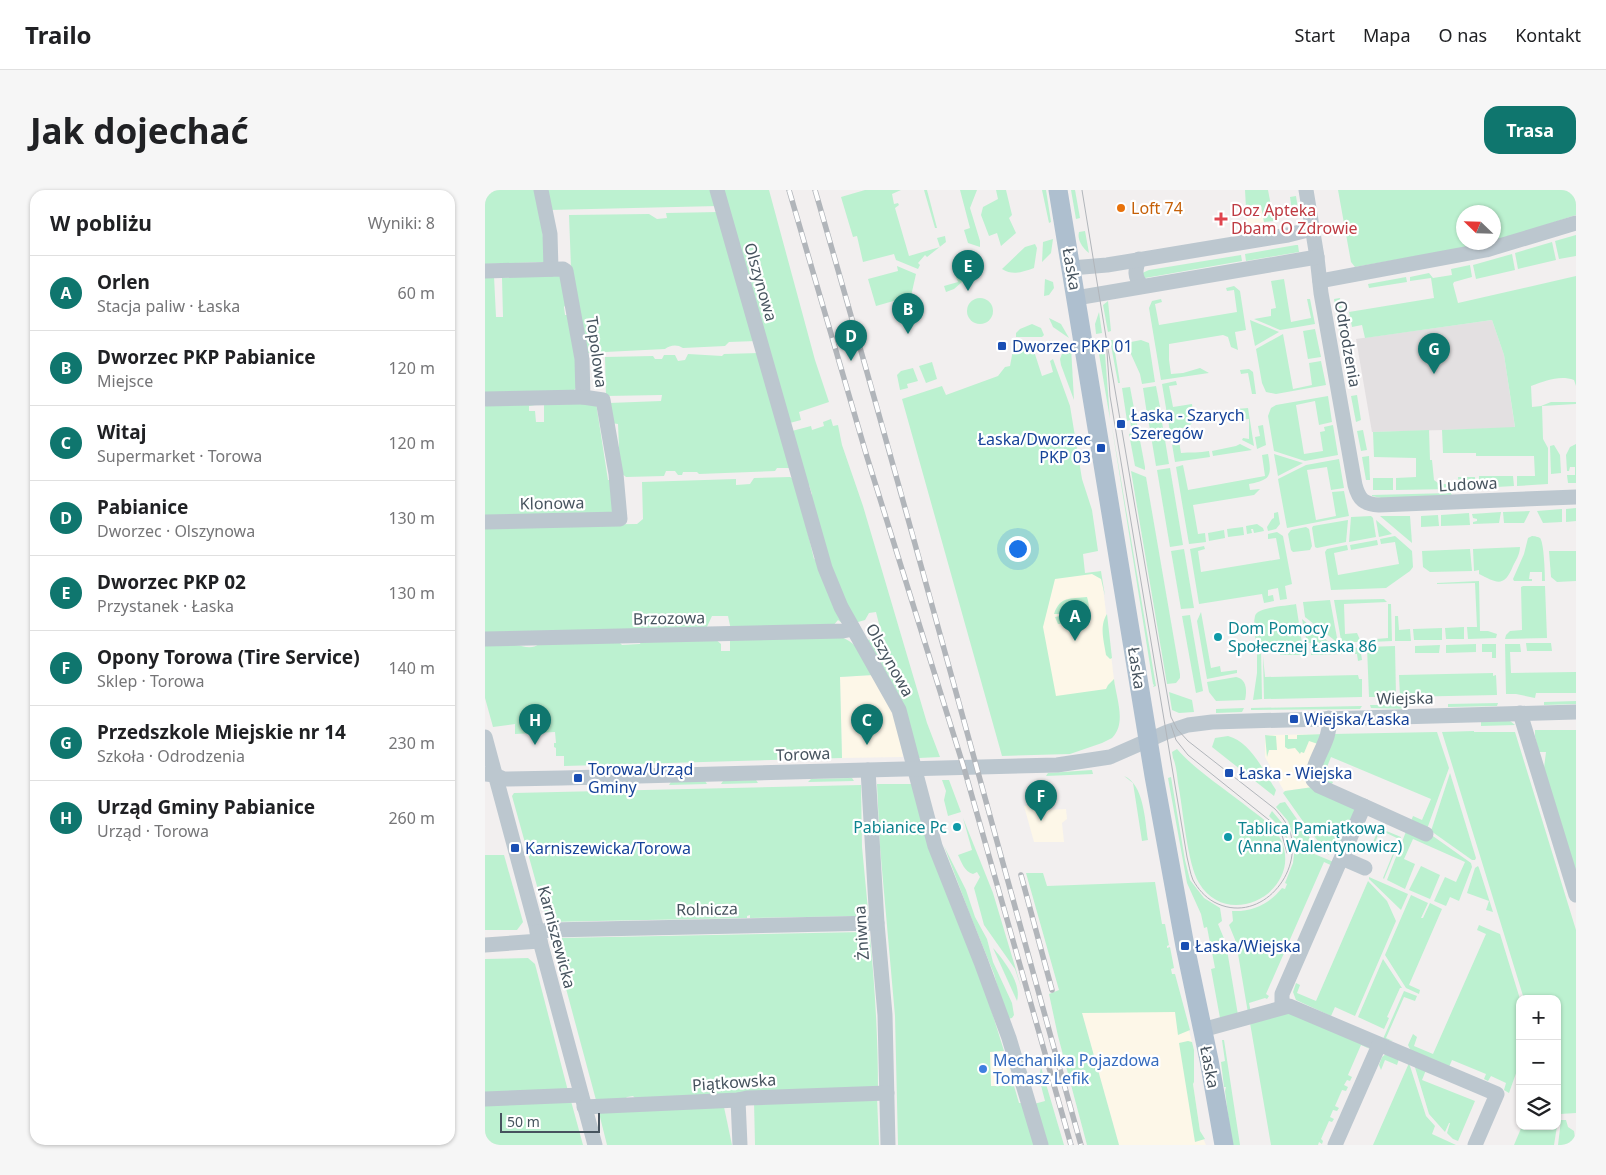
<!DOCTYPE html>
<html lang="pl">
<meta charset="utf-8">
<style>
:root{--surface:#fff;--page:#f6f6f6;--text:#202124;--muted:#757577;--line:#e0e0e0;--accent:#0f766e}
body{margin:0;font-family:"Noto Sans",sans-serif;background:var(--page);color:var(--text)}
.controls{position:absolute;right:15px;bottom:15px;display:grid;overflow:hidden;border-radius:10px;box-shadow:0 1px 4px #0004}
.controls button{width:45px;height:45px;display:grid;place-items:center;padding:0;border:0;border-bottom:1px solid var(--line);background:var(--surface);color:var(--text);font:25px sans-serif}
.compass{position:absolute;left:971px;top:15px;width:45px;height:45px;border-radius:50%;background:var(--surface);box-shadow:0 1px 4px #0004;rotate:293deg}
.scale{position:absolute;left:15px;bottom:12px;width:100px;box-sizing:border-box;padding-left:5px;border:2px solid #46535e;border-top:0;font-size:14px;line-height:18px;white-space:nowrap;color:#46535e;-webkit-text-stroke:4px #fff;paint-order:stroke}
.you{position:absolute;left:532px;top:358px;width:18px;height:18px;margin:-12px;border:4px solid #fff;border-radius:50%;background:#1a73e8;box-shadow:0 0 0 8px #1a73e833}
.badge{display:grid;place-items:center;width:32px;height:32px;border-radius:50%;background:var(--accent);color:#fff;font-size:16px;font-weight:700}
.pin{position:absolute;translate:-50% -41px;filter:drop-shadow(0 1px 2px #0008)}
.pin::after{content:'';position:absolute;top:26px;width:18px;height:15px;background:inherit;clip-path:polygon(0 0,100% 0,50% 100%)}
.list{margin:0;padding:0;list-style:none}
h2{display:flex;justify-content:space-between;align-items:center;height:65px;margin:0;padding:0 20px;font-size:21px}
h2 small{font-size:16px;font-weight:400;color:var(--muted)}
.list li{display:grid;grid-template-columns:32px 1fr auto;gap:15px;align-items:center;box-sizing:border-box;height:75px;padding:0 20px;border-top:1px solid var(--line)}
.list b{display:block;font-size:19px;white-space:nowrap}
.list p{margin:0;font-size:16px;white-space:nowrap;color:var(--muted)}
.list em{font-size:16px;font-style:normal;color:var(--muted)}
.icon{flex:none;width:28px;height:28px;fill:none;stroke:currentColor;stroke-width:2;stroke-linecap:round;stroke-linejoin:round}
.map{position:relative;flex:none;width:1091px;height:955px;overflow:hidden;border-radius:15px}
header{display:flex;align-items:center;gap:30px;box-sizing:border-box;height:70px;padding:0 25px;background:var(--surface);border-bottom:1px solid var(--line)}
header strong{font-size:24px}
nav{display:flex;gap:28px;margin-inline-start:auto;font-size:18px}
.intro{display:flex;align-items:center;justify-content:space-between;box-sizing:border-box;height:120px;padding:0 30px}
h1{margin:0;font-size:35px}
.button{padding:12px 22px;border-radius:15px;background:var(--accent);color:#fff;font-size:18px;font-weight:700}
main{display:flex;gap:30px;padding:0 30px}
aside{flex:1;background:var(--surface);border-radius:15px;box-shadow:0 1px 4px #0004}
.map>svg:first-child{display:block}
</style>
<header>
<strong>Trailo</strong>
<nav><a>Start</a><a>Mapa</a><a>O nas</a><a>Kontakt</a></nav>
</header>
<div class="intro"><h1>Jak dojechać</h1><a class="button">Trasa</a></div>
<main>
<aside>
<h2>W pobliżu<small>Wyniki: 8</small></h2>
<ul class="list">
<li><span class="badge">A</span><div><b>Orlen</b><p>Stacja paliw · Łaska</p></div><em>60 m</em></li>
<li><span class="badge">B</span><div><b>Dworzec PKP Pabianice</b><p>Miejsce</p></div><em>120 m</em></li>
<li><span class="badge">C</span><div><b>Witaj</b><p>Supermarket · Torowa</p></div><em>120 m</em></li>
<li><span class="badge">D</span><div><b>Pabianice</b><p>Dworzec · Olszynowa</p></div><em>130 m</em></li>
<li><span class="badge">E</span><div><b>Dworzec PKP 02</b><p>Przystanek · Łaska</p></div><em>130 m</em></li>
<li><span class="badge">F</span><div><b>Opony Torowa (Tire Service)</b><p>Sklep · Torowa</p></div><em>140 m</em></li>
<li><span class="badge">G</span><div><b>Przedszkole Miejskie nr 14</b><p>Szkoła · Odrodzenia</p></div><em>230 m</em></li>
<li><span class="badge">H</span><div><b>Urząd Gminy Pabianice</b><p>Urząd · Torowa</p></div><em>260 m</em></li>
</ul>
</aside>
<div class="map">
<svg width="1091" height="955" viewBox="0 0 1091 955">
<rect width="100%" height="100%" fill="#f2efef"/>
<g fill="#fdf7e8">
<path d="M776 16 779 32 763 35 760 18Z"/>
<path d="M616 381 630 498 570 508 554 444 566 384 601 383Z"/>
<path d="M388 485 411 526 418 567 357 568 355 487Z"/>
<path d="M840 544 828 597 799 601 780 567V545Z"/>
<path d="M561 612 562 620 581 619 582 629 577 633 579 652H549L539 616 546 615V613Z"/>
<path d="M699 821 709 860V892L708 894 715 941 721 955H634L597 823Z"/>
<path d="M519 861 529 896 490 897 489 862Z"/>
</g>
<path fill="#e3e0e1" d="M1007 130 1019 165 1030 238 887 242 871 149Z"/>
<g fill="#bcf1d0">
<path d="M0 0H52L56 23 60 72 0 74Z"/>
<path d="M60 0H228L233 16 64 20Z"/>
<path d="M237 0H284L330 170 344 212 314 222 316 230 301 234Z"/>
<path d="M380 0H416L407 4 409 14 413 13 414 15 410 18 424 66 455 57 452 48 460 46 461 52 442 67 440 65 433 73 435 75 433 79 411 70 409 64 378 72 372 46 368 47 356 7Z"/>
<path d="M439 0H442L452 38H450Z"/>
<path d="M475 0H492L485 18 495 51V57L483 53 479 40 485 38Z"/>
<path d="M511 0H521L527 25 524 28 531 43 516 56 512 43 504 46 496 25 498 17 513 9Z"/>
<path d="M557 0H561L566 32 564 33Z"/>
<path d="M586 0H590L595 28 591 29Z"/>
<path d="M760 0H783L789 31 779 32 776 16 761 18Z"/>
<path d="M853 0H1091V25L1009 52 1008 22H978V52L1006 53 870 77 866 72Z"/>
<path d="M811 6 814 26 808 27 805 7Z"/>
<path d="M234 22 271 151 244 152 240 156 198 158C192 154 185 155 180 159L100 163 86 78 84 25 164 24 172 29 182 28 181 23Z"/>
<path d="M600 41 604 63C597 58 592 49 594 42Z"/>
<path d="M1091 45V66L1074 69 1070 51Z"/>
<path d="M568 49 566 63 557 72 558 52Z"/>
<path d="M1067 52 1071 70 1033 79 1030 63Z"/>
<path d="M550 54 552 58 549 78C537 82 528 86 517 79L540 57Z"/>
<path d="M811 55H813L814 62 761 71 760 64Z"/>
<path d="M1027 64 1030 80 991 89 988 75Z"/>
<path d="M756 65 757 71 660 88 655 84 664 80Z"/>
<path d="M484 75 485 85 469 99 461 102 459 96 473 92 469 82 470 78Z"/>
<path d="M985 75 987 87 969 92 968 94 973 113 1091 86V196L1089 190C1074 185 1061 191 1046 196L1047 217 1056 216 1066 212H1091V214L1057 216 1058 249 1063 258V294L1032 296V286H1050L1049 266H991V263H958L957 240 1030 237 1019 165 1007 130 880 148 877 135 867 137 864 122 949 108 946 88 925 91V87L944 83 948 88 967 85 966 79Z"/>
<path d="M412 76 431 84 426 106 391 116 383 89 413 81Z"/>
<path d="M76 84 83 111 79 117 80 125H85L93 196 88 201 0 204V86H9L11 127H18L17 88Z"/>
<path d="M921 87 922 92 884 98 883 94Z"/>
<path d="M560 89 568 92 569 98 564 105 559 106Z"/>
<path d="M799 89 806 132 826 128 822 109H825L830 134 795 140 769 129 786 126V119L791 118 786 91Z"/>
<path d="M749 96 755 101 761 140 750 142 753 160 746 157 743 147 738 145 684 154V170L686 184 698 183 715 178 724 183 676 190 664 118 667 111 676 109 677 112 670 114 674 135 752 122 749 100 742 101 741 98Z"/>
<circle cx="495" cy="121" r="13"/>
<path d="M855 108 858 126 852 127 849 109Z"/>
<path d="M623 111 626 141 623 142 618 115Z"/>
<path d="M614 122 617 143 611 144 610 134Z"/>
<path d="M564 128 576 134 584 148 568 137Z"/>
<path d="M859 129 863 152 857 153 853 130Z"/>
<path d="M765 130 794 142 770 156Z"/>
<path d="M547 134 556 138 559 145 557 147H531V143L535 139Z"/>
<path d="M830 139 836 167 823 169 818 141Z"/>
<path d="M798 144 808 199 827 195 824 173 836 171 841 195 791 204 781 202 777 193 771 159Z"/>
<path d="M625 150H628L635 193H633L634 198Z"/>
<path d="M656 150 664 153 670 192 657 194 655 184 641 153Z"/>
<path d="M619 151 625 229 612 152Z"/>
<path d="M586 157 589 210 576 175 575 169 578 161Z"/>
<path d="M548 158 557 186 568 182 565 171 568 169 585 216 597 289 607 320 613 361 598 364 600 383 616 381 620 406 616 389 607 384 570 389 558 437 571 506 621 499 623 495 629 489C631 508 642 533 627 548L617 553 585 564 517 566 417 209 457 196 461 205 513 186 520 177 525 176 528 160Z"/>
<path d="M864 160 869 187 863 188 858 162Z"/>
<path d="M274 163 307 278H292L290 281 214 284 212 282H198L197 285H193L190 281H181L179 286 141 287 136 283 131 259 134 257 133 234 126 233 124 213 176 211 177 205 121 206 120 167 168 166 170 169H177L179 165H190L193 171 200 170 203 164 237 166 239 164Z"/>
<path d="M447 172 452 189 441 193 434 176Z"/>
<path d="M428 178 433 191 422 194 423 198 415 200 412 185 416 181Z"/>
<path d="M764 179 768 182 771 204H767L763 183 756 184 755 180Z"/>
<path d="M691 191 692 195 684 196 688 217 707 214 709 231 703 237 692 239 696 263C705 262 715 263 724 261L725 267 690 272 677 194Z"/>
<path d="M671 196 676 222 662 224 658 198Z"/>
<path d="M645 197 660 277V280L650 276 644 244 647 243 645 230 642 231 637 198Z"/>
<path d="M872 205 876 230 871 232 866 206Z"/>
<path d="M843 206 847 232 834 235 830 211 811 215 819 264 838 261 835 242 840 241 839 237 848 235 853 265 820 271 789 261 783 226 786 218 791 215Z"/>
<path d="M111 213 123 290H129L131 323 0 326V217L1 215H50L44 216V221H50L51 232H59V215Z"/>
<path d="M763 218 769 256 757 250 758 248 764 249V229L751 230 748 225 751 219Z"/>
<path d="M676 226 684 274 671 276 663 228Z"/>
<path d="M346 229 348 236 353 235 357 255 378 316 442 533 455 567 434 568 379 451 397 446 391 422 384 423 380 430 373 432H368L353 401 324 309 327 304 324 295 318 291 303 242 326 236 327 240 339 236 338 232Z"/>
<path d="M626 231 671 496 668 497 669 495 668 494Z"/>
<path d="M778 235 781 255 772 259 770 247 775 246 773 236Z"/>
<path d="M878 240 882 260 876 261 872 241Z"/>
<path d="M944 240 945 270H947L949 290 953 293 956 292 957 294H965L967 299 911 300V288L931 287V268L889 267 888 242Z"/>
<path d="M755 254 767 260 728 266 727 261 751 256Z"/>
<path d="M1091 254V293H1083L1082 285H1090V277H1085L1084 281H1082L1081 265 1085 257Z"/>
<path d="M1069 255 1075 265 1076 283 1066 284 1065 256Z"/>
<path d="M783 264C787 286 786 290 764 294L765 300 775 299 769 305 708 315 713 344 720 343 721 352 704 354 691 277 698 275 703 300 780 286 777 265Z"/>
<path d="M789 264 818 273 793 286Z"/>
<path d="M884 266 885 290H881L877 267Z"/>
<path d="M854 269 859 298 846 300 842 277 822 280 831 330 851 326 847 302 859 301 864 326 802 338 793 289 821 275Z"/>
<path d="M685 278 698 355 685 357 672 280Z"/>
<path d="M646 281 661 287 695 484V488L691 493 682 494Z"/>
<path d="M994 286H1028L1029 296 994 298Z"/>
<path d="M305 287 310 290 329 369 332 370 357 433 353 430 347 437 246 440 243 426H227L221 439 0 445V336L152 334 158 329 157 292 251 289V295L265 294 269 288Z"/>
<path d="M973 287H990L991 298H974Z"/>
<rect x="888" y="288" width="20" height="12"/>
<path d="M966 303 967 306 896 308 887 306V305Z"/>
<path d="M1091 318V331L1081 332V319Z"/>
<path d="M1077 319V332L1058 333 1052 321Z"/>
<path d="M1045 321 1039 333H1019L1018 322Z"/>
<path d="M793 322 795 334 791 339 783 341 782 337 787 329 789 328V323Z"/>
<path d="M1016 322 1014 333 988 334V332L992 331V329L988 328 987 324Z"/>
<path d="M984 323 985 335 956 336V325Z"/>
<path d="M953 325 954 336 936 337V326Z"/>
<path d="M886 326 888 328 891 347 864 352 866 327Z"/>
<path d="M895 326H925L927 353Z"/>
<path d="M863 330 861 352 832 358 830 357 827 338 828 336Z"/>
<path d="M891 330 907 344 894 347Z"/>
<path d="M772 334 778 338 779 341 769 343 768 339H766L767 343 762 344 761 336Z"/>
<path d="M758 337 759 345 743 347 742 339Z"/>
<path d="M821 337 824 339 827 356 825 360 808 362 806 360 803 344 806 340Z"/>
<path d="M739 340 740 348 724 351 723 343Z"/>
<path d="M792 342 798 346 807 394 800 396 802 409 795 410 793 398 783 400V406L788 405 789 411 779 413 777 404 714 414 705 359 719 356 720 359 713 361 716 382 795 369 791 348 783 349V344Z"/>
<path d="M910 346 927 361 928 377 925 381 901 398 846 400 840 362 842 359 862 355 863 360 849 363 853 385 914 374 910 352 896 354 895 349Z"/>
<path d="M1047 346C1049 346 1054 347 1055 348 1059 352 1060 384 1060 391H1057V382H1045L1044 389H1047V391H1029L1028 389 1039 364 1043 348Z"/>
<path d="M892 350 893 355 866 360 865 355Z"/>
<path d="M1035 357C1035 364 1031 370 1028 376 1019 398 1012 393 994 384V380L989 381 988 359Z"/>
<path d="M699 359 709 418 696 419 686 361Z"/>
<path d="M985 359 987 381 945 382 938 377 937 361Z"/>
<path d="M1064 361H1091V391L1072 392 1066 387Z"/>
<path d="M994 391 995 441H1003L1012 444 1011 448 983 449 982 437H992L990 393 952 394V393Z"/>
<path d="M1038 396H1060L1062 448 1020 449 1021 445 1025 441 1037 440 1036 397Z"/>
<path d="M602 407C604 414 605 420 602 427L600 417 595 418 597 432H595L594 428 592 429 590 421 583 422V425L588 424 589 433 581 434 580 430 576 431V434H573L570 427 575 426V424H569C575 406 585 409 602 407Z"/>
<path d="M899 409 902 412 859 414 860 444 872 443 876 452H858L856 450 849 410Z"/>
<path d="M845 410 853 453 820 427 818 412Z"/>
<path d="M811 414 817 453 771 454C770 446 768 434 770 426 772 417 802 416 811 414Z"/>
<path d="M903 414H906L907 451 885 452 891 449 903 448Z"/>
<path d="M716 422 726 478 735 476 736 482 752 480V483L722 489 712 431Z"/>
<path d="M622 424 627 468 625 469 621 465C619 451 614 436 622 424Z"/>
<path d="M705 425 718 501 711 503 697 426Z"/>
<path d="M910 426H913L914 440 925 439 926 451H910Z"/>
<path d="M817 429 845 453H822Z"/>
<path d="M979 437V449H961L960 438Z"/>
<path d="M957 438V450H929L928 439Z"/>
<path d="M349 444C374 453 377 463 388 485L355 487 357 568 79 576V566H71V558L69 557V553H71L70 542 30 544V534L8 537 0 508V455C9 455 21 452 30 455 38 456 47 460 54 454L134 452 137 455 155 454 156 451 230 449 236 454V461H245V447Z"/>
<path d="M1041 453H1066L1067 461H1042Z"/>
<path d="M991 454V462L961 463V455Z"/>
<path d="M997 454H1011V468H1007V462H997Z"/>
<path d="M1020 454H1035L1036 462H1025L1026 483 1091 482V503H1051L1050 508 1031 504H1021Z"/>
<path d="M955 455 954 463H930V456Z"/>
<path d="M910 456 911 507H884L882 457Z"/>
<path d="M857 457V464L826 465V458Z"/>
<path d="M863 457 873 458 876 463 877 470 873 471 872 464H863Z"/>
<path d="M820 458V465H795V459Z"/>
<path d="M776 459 777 509 768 510 772 483V460Z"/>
<path d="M778 466 780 487 873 485 874 489H877V507L779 509Z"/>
<path d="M1008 483V486L1011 485 1012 505 915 507 914 485Z"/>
<path d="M751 487C762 489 762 501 760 510L731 511 724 502 722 492Z"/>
<path d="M684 502 707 510 709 522 694 523 687 520Z"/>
<path d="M1091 511V514L1059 515V512Z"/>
<path d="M1013 513 1012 516 963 517V514Z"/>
<path d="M885 515H923V519L886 518Z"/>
<path d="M877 516 875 519 766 520V518Z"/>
<path d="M759 518 757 522 731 523V519Z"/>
<path d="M996 531H1025L1030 535 996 536Z"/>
<path d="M1050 540H1091V682L1059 578 1061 562H1054L1050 546Z"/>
<path d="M989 541V542H1030L1091 740V923L1075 924 1072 917V809H1039L957 542Z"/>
<path d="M952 542 964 578 942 639 925 634 928 626 937 630 946 609 846 567 838 587 848 592 845 598 832 591 847 544Z"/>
<path d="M840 544 836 555 824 551 819 563 816 562 815 564 810 558 803 559 800 557V545H803V549H812V545Z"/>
<path d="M780 545 791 546 792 560H784L782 567Z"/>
<path d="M743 546C766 552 779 582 791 600L789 606 727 557 730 548Z"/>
<path d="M692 559C710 580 743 601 765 619 776 627 788 636 795 648 821 699 744 743 714 693 702 673 698 618 693 593 692 585 691 574 688 568L687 562Z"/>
<path d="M607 580 608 584 561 586 563 583Z"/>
<path d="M965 583 991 668 990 670H987L946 641Z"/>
<path d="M639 586C659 594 660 631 663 650L657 651 648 593Z"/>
<path d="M686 587 700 670 705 690 719 708 735 718 737 731 733 734 740 751 725 753 722 737 719 738 716 724 702 693 683 588Z"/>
<path d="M367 588 369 591 323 592 326 589Z"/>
<path d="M271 590 273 593 236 594 238 591Z"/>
<path d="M457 590H464L476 622 463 626 459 610 461 601Z"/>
<path d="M220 591 222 594 184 595 186 592Z"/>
<path d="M392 594H427L497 790 519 861 505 862 506 896H529L534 913H537L550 955H413L410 826 395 657Z"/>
<path d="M376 595 377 657 383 720 378 726 265 728V725L262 726V728L62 732 27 606 29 603Z"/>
<path d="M828 597 873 617 867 639 858 635 853 647 861 651 858 658 849 654 844 665 825 641 829 637 825 634 822 637 798 603 800 601Z"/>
<path d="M800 612 834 661 810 651 803 631 791 617 795 613Z"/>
<path d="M787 621 798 634 804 653 795 637 784 626Z"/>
<path d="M478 628 508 703 537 800 530 779 499 735 489 698 495 687 492 682 488 684C479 681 477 673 473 665L487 660Z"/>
<path d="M894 638 916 647 899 689 898 688 914 649 895 640 888 658 886 657Z"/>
<path d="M922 639 945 644 986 673 987 677 974 711 965 707 961 716 949 711 960 687 971 692 980 672 928 649 919 669 930 674 920 699 902 690Z"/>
<path d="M459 656 481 700 490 727 502 749 508 772 527 813 529 825 527 828 523 829 515 805 509 784 484 722Z"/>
<path d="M810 656 851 673 850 677 839 672 781 804 784 806 782 809 780 808 764 813 766 823H763L751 752 744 735 748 731 747 721C768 722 784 714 797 698L800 699 802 694 800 693 808 673Z"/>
<path d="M0 665H19L38 732 32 740H0Z"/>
<path d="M936 676 955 685 945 709 924 700Z"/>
<path d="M993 676 994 678 1008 722 1001 720 1004 711 982 703 990 678Z"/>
<path d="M541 683H558L562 696 670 692 677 734H680L684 755 682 756V758L685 757 689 778 686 779 687 784H690L705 840 693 845 690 822 597 823 634 955H602L573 846 564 804 574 800Z"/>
<path d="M884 687 923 704 916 720 884 689Z"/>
<path d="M883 691 902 711 911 731 870 826 850 817 846 826 811 810 808 802 811 793 815 795 812 803 831 811Z"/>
<path d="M926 705 943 713 936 728H938L945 713 957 719 924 795 935 800 934 804 921 798 900 765Z"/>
<path d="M994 735 1015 744 1035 809V872L1024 903 1019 900 1021 893 1006 886 1003 891 999 889 1001 884 967 870 964 877 926 861 923 855 928 844 932 847 929 856 948 864 1001 744 992 740Z"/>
<path d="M379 742 385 747C390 798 393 849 393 900L150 908 148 906 142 907 140 909 111 910 69 754 74 748Z"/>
<path d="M741 754 753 825 735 828 726 779 730 778 726 757Z"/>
<path d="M508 758C519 770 537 794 532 811Z"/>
<path d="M43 768 50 774 83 901 0 904V769Z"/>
<path d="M898 769 917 798H915L902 827 904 828 899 839 873 827Z"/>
<path d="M919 801 932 806 930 811 919 807 901 848 908 851 898 849Z"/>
<path d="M803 823 860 844 887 860 876 855 863 885 867 887 865 891 862 890 859 895 863 897 861 901 857 900 850 916 854 918 852 921 848 920 845 927 849 929 847 932 844 931 836 949 838 951 837 954 834 952 833 955H786L765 833Z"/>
<path d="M737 850H739L755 955H747L740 901 741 897H739L736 872 740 871Z"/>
<path d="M703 851 707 852 709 860V892L708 894 715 941 720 949 710 952 694 853Z"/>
<path d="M902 863 914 869 912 875 900 870 896 880 894 875 897 867Z"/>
<path d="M924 873 941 926 950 936 947 944 971 955H888Z"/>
<path d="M929 874 941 880 937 890 990 911 973 951 968 949 962 943 965 933H964L960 942 944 924Z"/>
<path d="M556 877 579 955H561L549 914 560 911C557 899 553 888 556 877Z"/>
<path d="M392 907 394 955H270L269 911Z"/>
<path d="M86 911 98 955H0V914Z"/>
<path d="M239 917 247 955H122L114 923Z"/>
<path d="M1076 930H1081L1083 937 1089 941 1091 955H1073Z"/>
<path d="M1037 936H1072L1069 955H1029Z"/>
</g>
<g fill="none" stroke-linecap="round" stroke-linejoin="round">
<g stroke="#bcc7cf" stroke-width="15">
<path d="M56 0 65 44 66 79"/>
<path d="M232 0 340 378 356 417 414 520 450 656 496 772 524 848 556 955"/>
<path d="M821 0 832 67 836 103 870 295C874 310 879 314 894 315L1091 307"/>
<path d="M654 69C650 80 649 87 657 96"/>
<path d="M586 78 622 75 803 45 827 39"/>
<path d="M0 81 78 79 81 81 97 169 98 207 118 210 131 284 135 329 0 332"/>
<path d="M835 91 1001 60 1091 33"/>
<path d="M591 108 832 67"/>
<path d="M0 209 98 207"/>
<path d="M0 449 358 441 368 439"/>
<path d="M1035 523 1091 705"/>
<path d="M844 528C847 552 826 570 828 590L834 596 879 616"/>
<path d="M0 547 110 955"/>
<path d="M383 580 392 733 400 825 403 955"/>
<path d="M0 584 10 585 19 589 77 588 572 575 625 567 682 542 703 535 727 532 1091 522"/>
<path d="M857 668 880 678"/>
<path d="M52 742 65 740 392 733"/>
<path d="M0 755 55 751"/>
<path d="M797 817V804L879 616 941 644"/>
<path d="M717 840 804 816 1012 904 990 955"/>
<path d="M0 909 96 905"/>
<path d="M253 910 255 955"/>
<path d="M99 917 253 910 262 908 402 903"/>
<path d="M850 955 894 855"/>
</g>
<path stroke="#aebfcf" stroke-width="19" d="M573 0 669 586 700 756 724 870 739 955"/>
<g stroke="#b1b5ba" stroke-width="1">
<path d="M597 0 621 147 625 206 702 667C704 675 705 683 708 690 713 699 720 707 729 712 772 735 816 688 806 645 803 634 797 627 790 619L703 551 692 539 686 527 622 153"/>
<path d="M686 535 691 550 703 565 789 634 797 645 802 663"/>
</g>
<defs>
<g id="rail">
<path d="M304 0 382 267 479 578 586 955"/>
<path d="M330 0C422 317 507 637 596 955"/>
<path d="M536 685 567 800"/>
</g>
</defs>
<use href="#rail" stroke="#b1b5ba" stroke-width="5.5"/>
<use href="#rail" stroke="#fff" stroke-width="4" stroke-dasharray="11" stroke-linecap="butt"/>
</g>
<circle fill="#e8710a" stroke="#fff" stroke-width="2" cx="636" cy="18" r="5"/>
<path fill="#e0444e" stroke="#fff" stroke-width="2" d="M733.5 21.5h5v5h5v5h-5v5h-5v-5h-5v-5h5z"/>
<g fill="#1a4fb4" stroke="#fff" stroke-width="2">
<rect x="512" y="151" width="10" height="10" rx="2.5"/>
<rect x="631" y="229" width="10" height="10" rx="2.5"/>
<rect x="611" y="253" width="10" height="10" rx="2.5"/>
<rect x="804" y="524" width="10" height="10" rx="2.5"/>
<rect x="739" y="578" width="10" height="10" rx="2.5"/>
<rect x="88" y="583" width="10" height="10" rx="2.5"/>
<rect x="25" y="653" width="10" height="10" rx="2.5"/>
<rect x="695" y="751" width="10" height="10" rx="2.5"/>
</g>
<g fill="#0f9aa8" stroke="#fff" stroke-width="2">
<circle cx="733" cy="447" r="5"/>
<circle cx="472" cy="637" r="5"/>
<circle cx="743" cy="647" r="5"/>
</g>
<circle fill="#3f7fe0" stroke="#fff" stroke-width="2" cx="498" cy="879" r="5"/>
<g text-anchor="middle" stroke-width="4.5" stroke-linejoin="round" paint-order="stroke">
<g font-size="16" fill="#c56008" stroke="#fff" text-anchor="start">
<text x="646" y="24">Loft 74</text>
</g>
<g font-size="16" fill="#be3a42" stroke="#fff" text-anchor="start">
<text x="746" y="26">Doz Apteka<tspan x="746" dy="18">Dbam O Zdrowie</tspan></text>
</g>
<g font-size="16" fill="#46535e" stroke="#fff">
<text transform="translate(587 79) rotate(80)" y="6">Łaska</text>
<text transform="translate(276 92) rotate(74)" y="6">Olszynowa</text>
<text transform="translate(863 154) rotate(80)" y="6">Odrodzenia</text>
<text transform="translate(112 162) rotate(82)" y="6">Topolowa</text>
<text transform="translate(983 294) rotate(-3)" y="6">Ludowa</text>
<text transform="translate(67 313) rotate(-1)" y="6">Klonowa</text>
<text transform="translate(184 428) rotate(-1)" y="6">Brzozowa</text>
<text transform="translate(405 470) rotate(61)" y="6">Olszynowa</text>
<text transform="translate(652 478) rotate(81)" y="6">Łaska</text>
<text transform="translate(920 508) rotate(-1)" y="6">Wiejska</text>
<text transform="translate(318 564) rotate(-2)" y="6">Torowa</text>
<text transform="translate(222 719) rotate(-1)" y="6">Rolnicza</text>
<text transform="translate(376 743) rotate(-94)" y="6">Żniwna</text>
<text transform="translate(72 747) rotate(75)" y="6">Karniszewicka</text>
<text transform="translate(725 877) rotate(79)" y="6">Łaska</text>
<text transform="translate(249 892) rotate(-4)" y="6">Piątkowska</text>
</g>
<g font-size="16" fill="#164399" stroke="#fff" text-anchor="start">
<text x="527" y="162">Dworzec PKP 01</text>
<text x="646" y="231">Łaska - Szarych<tspan x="646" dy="18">Szeregów</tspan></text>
<text x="606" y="255" text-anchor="end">Łaska/Dworzec<tspan x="606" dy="18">PKP 03</tspan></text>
<text x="819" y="535">Wiejska/Łaska</text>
<text x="103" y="585">Torowa/Urząd<tspan x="103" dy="18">Gminy</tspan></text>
<text x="754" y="589">Łaska - Wiejska</text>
<text x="40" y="664">Karniszewicka/Torowa</text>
<text x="710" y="762">Łaska/Wiejska</text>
</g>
<g font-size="16" fill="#0d838f" stroke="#fff" text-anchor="start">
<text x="743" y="444">Dom Pomocy<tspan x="743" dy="18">Społecznej Łaska 86</tspan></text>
<text x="462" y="643" text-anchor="end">Pabianice Pc</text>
<text x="753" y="644">Tablica Pamiątkowa<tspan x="753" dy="18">(Anna Walentynowicz)</tspan></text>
</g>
<g font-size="16" fill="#366cbe" stroke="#fff" text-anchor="start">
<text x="508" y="876">Mechanika Pojazdowa<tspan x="508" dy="18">Tomasz Lefik</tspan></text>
</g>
</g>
</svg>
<div class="controls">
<button>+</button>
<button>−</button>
<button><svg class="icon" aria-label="layers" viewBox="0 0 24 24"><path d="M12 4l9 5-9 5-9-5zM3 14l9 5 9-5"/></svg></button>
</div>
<svg class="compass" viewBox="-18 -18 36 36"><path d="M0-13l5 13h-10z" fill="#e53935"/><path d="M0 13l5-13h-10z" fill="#757577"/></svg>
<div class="scale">50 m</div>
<div class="you"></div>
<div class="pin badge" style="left:590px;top:451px">A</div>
<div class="pin badge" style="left:423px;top:144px">B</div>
<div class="pin badge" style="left:382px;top:555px">C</div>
<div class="pin badge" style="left:366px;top:171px">D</div>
<div class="pin badge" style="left:483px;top:101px">E</div>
<div class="pin badge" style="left:556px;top:631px">F</div>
<div class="pin badge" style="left:949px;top:184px">G</div>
<div class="pin badge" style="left:50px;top:555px">H</div>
</div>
</main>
